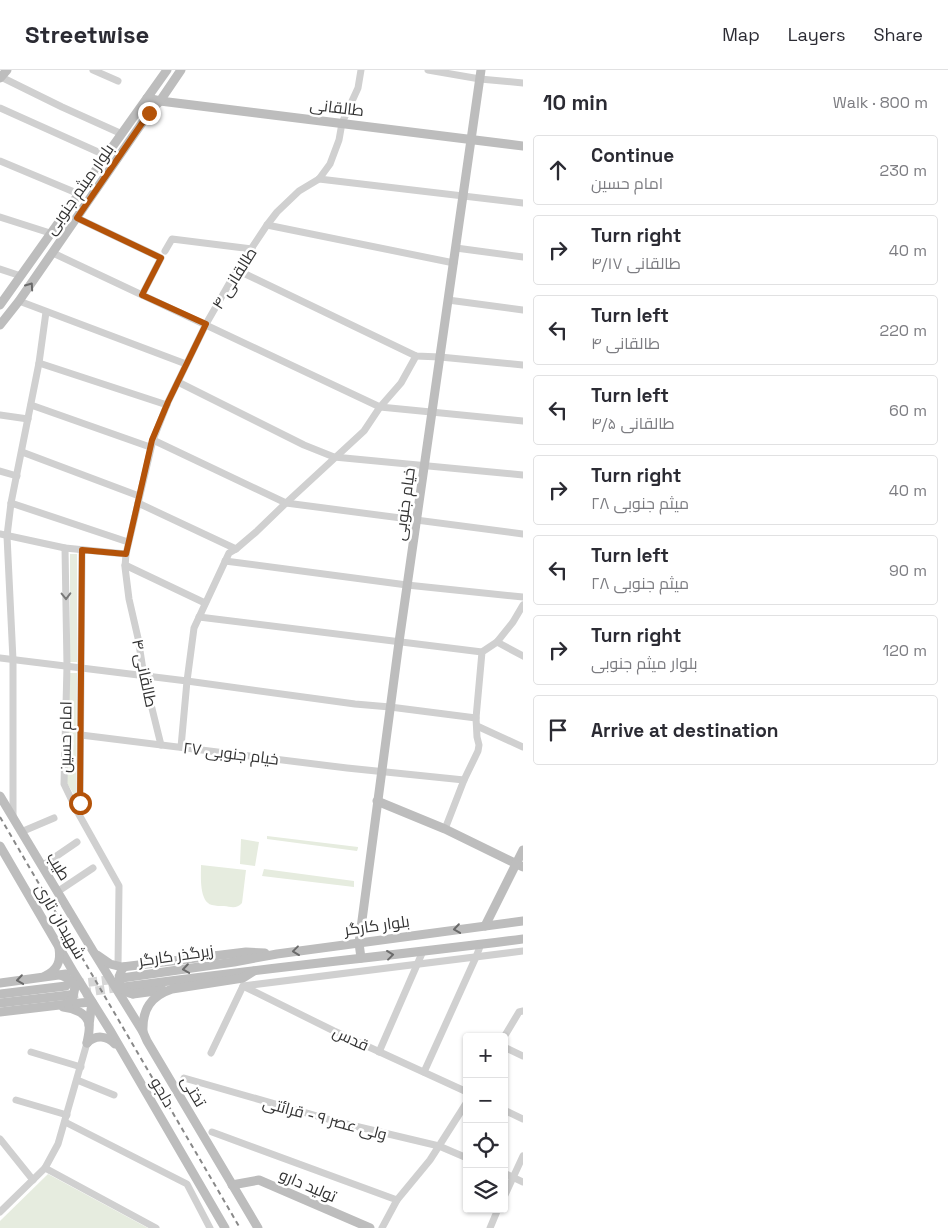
<!DOCTYPE html>
<meta charset="utf-8">
<style>
:root{--surface:#fff;--page:#f2f2f3;--text:#2b2b33;--muted:#7c7c81;--line:#e1e1e2}
body{margin:0;font-family:"Space Grotesk",Cairo,sans-serif;background:var(--page);color:var(--text)}
.controls{position:absolute;right:15px;bottom:15px;display:grid;overflow:hidden;border-radius:5px;box-shadow:0 1px 4px #0004}
.controls button{width:45px;height:45px;display:grid;place-items:center;padding:0;border:0;border-bottom:1px solid var(--line);background:var(--surface);color:var(--text);font:25px sans-serif}
.stop{position:absolute;width:15px;height:15px;margin:-11px;border:4px solid #b45309;border-radius:50%;background:#fff}
.stop.end{background:#b45309;border-color:#fff;box-shadow:0 1px 5px #0008}
.list{margin:0;padding:0;list-style:none}
h2{display:flex;justify-content:space-between;align-items:center;height:65px;margin:0;padding:0 20px;font-size:21px}
h2 small{font-size:16px;font-weight:400;color:var(--muted)}
.list li{display:grid;grid-template-columns:32px 1fr auto;gap:15px;align-items:center;box-sizing:border-box;height:70px;margin:0 10px 10px;padding:0 10px;border:1px solid var(--line);border-radius:5px}
.list b{display:block;font-size:19px;white-space:nowrap}
.list p{margin:0;font-size:16px;white-space:nowrap;color:var(--muted)}
.list em{font-size:16px;font-style:normal;color:var(--muted)}
.icon{flex:none;width:28px;height:28px;fill:none;stroke:currentColor;stroke-width:2;stroke-linecap:round;stroke-linejoin:round}
.map{position:relative;flex:none;width:523px;height:1158px;overflow:hidden}
header{display:flex;align-items:center;gap:30px;box-sizing:border-box;height:70px;padding:0 25px;background:var(--surface);border-bottom:1px solid var(--line)}
header strong{font-size:24px}
nav{display:flex;gap:28px;margin-inline-start:auto;font-size:18px}
main{display:flex}
aside{flex:1;background:var(--surface)}
.map>svg:first-child{display:block}
</style>
<header>
<strong>Streetwise</strong>
<nav><a>Map</a><a>Layers</a><a>Share</a></nav>
</header>
<main>
<div class="map">
<svg width="523" height="1158" viewBox="0 0 523 1158">
<rect width="100%" height="100%" fill="#fff"/>
<g fill="#e6ecdf">
<rect x="70" y="484" width="7" height="108"/>
<path d="M69 603H77L76 728 67 713Z"/>
<path d="M267 766 358 777V778L357 781 267 769Z"/>
<path d="M241 769 259 772 255 796 240 794Z"/>
<path d="M201 795 246 800 242 833C237 839 231 837 224 836 220 836 216 836 212 835 199 832 201 806 201 795Z"/>
<path d="M264 799 354 811V817L262 806Z"/>
<path d="M48 1104 148 1158H0V1151Z"/>
</g>
<g fill="none" stroke-linecap="round" stroke-linejoin="round">
<g stroke="#d6d6d6" stroke-width="9" stroke-dasharray="9 4.5" stroke-linecap="butt">
<path d="M75 914 117 909"/>
<path d="M69 925 121 917"/>
</g>
<g stroke="#d0d0d0" stroke-width="7">
<path d="M93 0 118 11"/>
<path d="M428 0 480 9 523 13"/>
<path d="M1 7 62 37 122 64"/>
<path d="M0 38 107 86"/>
<path d="M0 91 79 124"/>
<path d="M319 109 523 133"/>
<path d="M0 147 50 163"/>
<path d="M77 148 161 188 142 225"/>
<path d="M267 155 454 193"/>
<path d="M456 178 523 187"/>
<path d="M165 181 172 169 252 179"/>
<path d="M53 183 380 337 523 351"/>
<path d="M0 199 21 206"/>
<path d="M237 200 416 286 440 287 523 295"/>
<path d="M448 230 523 240"/>
<path d="M19 231 186 294"/>
<path d="M39 293 167 335"/>
<path d="M178 312 304 375 334 387 523 405"/>
<path d="M31 335 150 377"/>
<path d="M0 345 28 349"/>
<path d="M153 370 286 433 523 464"/>
<path d="M22 382 139 426"/>
<path d="M0 401 17 406"/>
<path d="M11 433 128 472"/>
<path d="M138 433 236 479"/>
<path d="M0 464 65 478 126 484"/>
<path d="M65 478 67 596 64 714 77 741 119 816 118 896"/>
<path d="M225 491 407 515 523 527"/>
<path d="M125 495 205 533"/>
<path d="M199 547 482 582"/>
<path d="M497 572 523 586"/>
<path d="M0 588 187 611 355 634 390 637 476 648"/>
<path d="M477 656 523 677"/>
<path d="M81 665 347 698 464 710"/>
<path d="M161 675 144 606 138 568 129 529 125 497 126 484 153 370 168 332 206 254 237 200 267 155 277 142 299 121 319 109 330 94 339 70 342 53 358 18 361 0"/>
<path d="M181 677 187 611 194 558 229 483 236 479 256 462 286 433 364 361 380 337 401 313 416 286"/>
<path d="M77 741 80 733V729L82 480"/>
<path d="M13 748V590L7 466 11 433 39 293 46 242"/>
<path d="M445 759 464 710 478 681 479 675 477 667 476 648 482 582 497 572 513 552 523 535"/>
<path d="M21 762 54 748"/>
<path d="M42 796 77 772"/>
<path d="M57 822 93 798"/>
<path d="M243 916 334 961 467 1022"/>
<path d="M504 967 519 942 523 941"/>
<path d="M504 977 523 986"/>
<path d="M31 982 81 997"/>
<path d="M379 982 423 881"/>
<path d="M211 983 243 916 523 881"/>
<path d="M424 1002 476 887 481 874"/>
<path d="M184 1008 338 1052 439 1076 467 1088"/>
<path d="M77 1010 114 1025"/>
<path d="M16 1030 67 1045"/>
<path d="M504 1040 523 1049"/>
<path d="M65 1052 187 1114 210 1158"/>
<path d="M212 1062 397 1130"/>
<path d="M0 1069 33 1110"/>
<path d="M45 1098 156 1158"/>
<path d="M504 1103 523 1112"/>
<path d="M504 1127 523 1086"/>
<path d="M0 1142 45 1098 58 1074 87 973"/>
<path d="M382 1158 397 1130 430 1090 467 1032"/>
<path d="M490 1158 498 1139"/>
</g>
<g stroke="#bdbdbd" stroke-width="9">
<path d="M0 8 7 0"/>
<path d="M147 28 160 31 523 76"/>
<path d="M0 235 167 0"/>
<path d="M0 255 19 231 133 66 149 43 160 31 181 0"/>
<path d="M0 726 93 881 143 962 147 971 258 1158"/>
<path d="M377 731 445 759 523 797"/>
<path d="M0 776 74 903 111 962 225 1158"/>
<path d="M485 856 523 780"/>
<path d="M97 885 110 894 122 897 246 882 265 883"/>
<path d="M361 888 359 873 399 572 481 0"/>
<path d="M45 906C58 900 61 891 59 878"/>
<path d="M122 908 234 892 277 884 523 851"/>
<path d="M0 913 66 904"/>
<path d="M124 917C257 899 390 886 523 869"/>
<path d="M0 924 66 916"/>
<path d="M133 924 163 920"/>
<path d="M0 933 69 925"/>
<path d="M63 937C73 938 88 943 89 955 90 960 88 967 87 973"/>
<path d="M0 942 68 934 92 932 89 955"/>
<path d="M143 962C142 939 151 926 172 919L243 908 254 901"/>
<path d="M87 973C96 964 107 966 115 974"/>
<path d="M232 1115 259 1110 370 1158"/>
</g>
<path stroke="#888" stroke-width="2" stroke-dasharray="5 4" stroke-linecap="butt" d="M0 747 240 1158"/>
<g stroke="#bdbdbd" stroke-width="9">
<path d="M124 897C115 908 119 921 133 924"/>
<path d="M60 905C67 907 71 910 75 917L73 927 68 934"/>
</g>
</g>
<defs><path id="oneway-chevron" d="M-2-3.5L2.5 0L-2 3.5" fill="none" stroke-width="1.6" stroke-linecap="round" stroke-linejoin="round" transform="scale(1.25)"/></defs>
<g stroke="#6a6a6a">
<use href="#oneway-chevron" transform="translate(30 216) rotate(-55)"/>
<use href="#oneway-chevron" transform="translate(457 859) rotate(172)"/>
<use href="#oneway-chevron" transform="translate(296 881) rotate(173)"/>
<use href="#oneway-chevron" transform="translate(390 885) rotate(-7)"/>
<use href="#oneway-chevron" transform="translate(186 899) rotate(172)"/>
<use href="#oneway-chevron" transform="translate(20 910) rotate(172)"/>
</g>
<use stroke="#7a7a7a" href="#oneway-chevron" transform="translate(66 526) rotate(89)"/>
<g fill="none" stroke-linecap="round" stroke-linejoin="round">
<path stroke="#b45309" stroke-width="6" d="M80 733 82 480 126 484 152 370 168 332 206 254 142 225 161 188 77 148 149 43"/>
</g>
<g text-anchor="middle" stroke-width="5" stroke-linejoin="round" paint-order="stroke">
<g font-size="16" fill="#333" stroke="#fff">
<text transform="translate(337 37) rotate(7)" y="6">طالقانی</text>
<text transform="translate(79 119) rotate(-55)" y="6">بلوار میثم جنوبی</text>
<text transform="translate(234 208) rotate(-58)" y="6">طالقانی ۴</text>
<text transform="translate(404 434) rotate(-82)" y="6">خیام جنوبی</text>
<text transform="translate(145 603) rotate(78)" y="6">طالقانی ۴</text>
<text transform="translate(65 667) rotate(-89)" y="6">امام حسین</text>
<text transform="translate(231 683) rotate(7)" y="6">خیام جنوبی ۲۷</text>
<text transform="translate(59 796) rotate(59)" y="6">طیب</text>
<text transform="translate(61 851) rotate(60)" y="6">شهیدان تاری</text>
<text transform="translate(377 855) rotate(-8)" y="6">بلوار کارگر</text>
<text transform="translate(176 885) rotate(-8)" y="6">زیرگذر کارگر</text>
<text transform="translate(351 968) rotate(25)" y="6">قدس</text>
<text transform="translate(194 1021) rotate(59)" y="6">تختی</text>
<text transform="translate(163 1022) rotate(60)" y="6">دلجو</text>
<text transform="translate(325 1048) rotate(15)" y="6">ولی عصر ۹ - قرائتی</text>
<text transform="translate(308 1115) rotate(23)" y="6">تولید دارو</text>
</g>
</g>
</svg>
<div class="controls">
<button>+</button>
<button>−</button>
<button><svg class="icon" aria-label="locate" viewBox="0 0 24 24"><circle cx="12" cy="12" r="6"/><path d="M12 2v4M12 18v4M2 12h4M18 12h4"/></svg></button>
<button><svg class="icon" aria-label="layers" viewBox="0 0 24 24"><path d="M12 4l9 5-9 5-9-5zM3 14l9 5 9-5"/></svg></button>
</div>
<div class="stop" style="left:80px;top:733px"></div>
<div class="stop end" style="left:149px;top:43px"></div>
</div>
<aside>
<h2>10 min<small>Walk · 800 m</small></h2>
<ul class="list">
<li><svg class="icon" aria-label="ahead" viewBox="0 0 24 24"><path d="M12 20V5M6 11l6-6 6 6"/></svg><div><b>Continue</b><p>امام حسین</p></div><em>230 m</em></li>
<li><svg class="icon" aria-label="right" viewBox="0 0 24 24"><path d="M7 20v-9h11M14 6l5 5-5 5"/></svg><div><b>Turn right</b><p>طالقانی ۴/۱۷</p></div><em>40 m</em></li>
<li><svg class="icon" aria-label="left" viewBox="0 0 24 24"><path d="M17 20v-9H6M10 6l-5 5 5 5"/></svg><div><b>Turn left</b><p>طالقانی ۴</p></div><em>220 m</em></li>
<li><svg class="icon" aria-label="left" viewBox="0 0 24 24"><path d="M17 20v-9H6M10 6l-5 5 5 5"/></svg><div><b>Turn left</b><p>طالقانی ۴/۵</p></div><em>60 m</em></li>
<li><svg class="icon" aria-label="right" viewBox="0 0 24 24"><path d="M7 20v-9h11M14 6l5 5-5 5"/></svg><div><b>Turn right</b><p>میثم جنوبی ۲۸</p></div><em>40 m</em></li>
<li><svg class="icon" aria-label="left" viewBox="0 0 24 24"><path d="M17 20v-9H6M10 6l-5 5 5 5"/></svg><div><b>Turn left</b><p>میثم جنوبی ۲۸</p></div><em>90 m</em></li>
<li><svg class="icon" aria-label="right" viewBox="0 0 24 24"><path d="M7 20v-9h11M14 6l5 5-5 5"/></svg><div><b>Turn right</b><p>بلوار میثم جنوبی</p></div><em>120 m</em></li>
<li><svg class="icon" aria-label="arrive" viewBox="0 0 24 24"><path d="M6 21V4h12l-3 4 3 4H6"/></svg><div><b>Arrive at destination</b></div></li>
</ul>
</aside>
</main>
